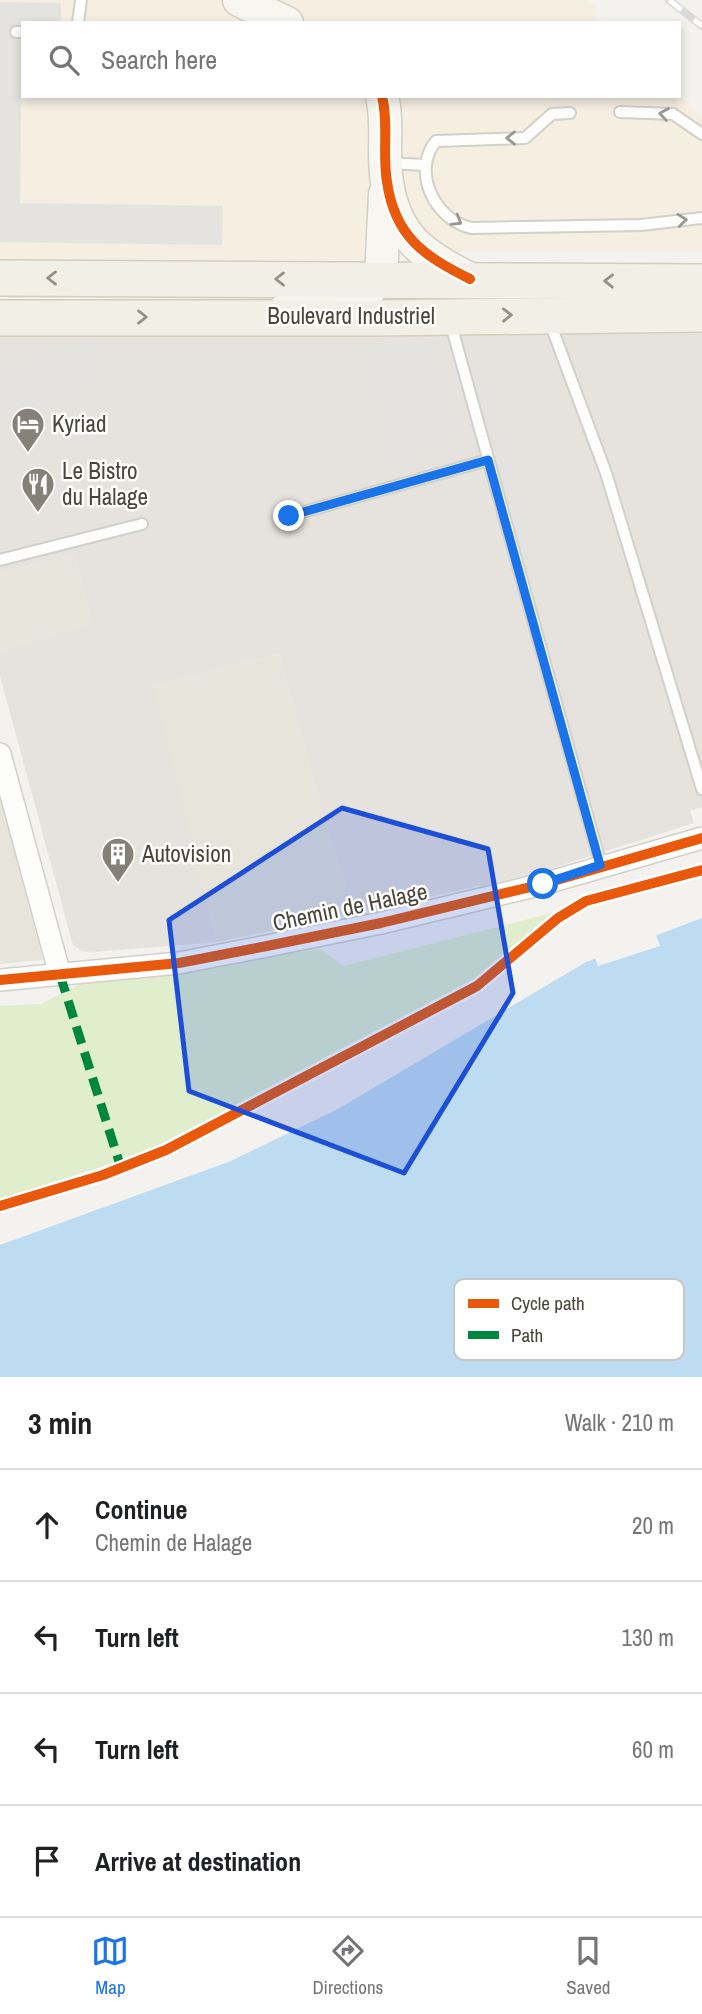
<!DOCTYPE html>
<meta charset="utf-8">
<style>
:root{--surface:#fff;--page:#f2f2f2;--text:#202124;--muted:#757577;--line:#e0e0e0;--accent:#1a73e8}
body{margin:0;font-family:"Archivo Narrow",sans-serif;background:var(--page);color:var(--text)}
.stop{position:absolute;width:21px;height:21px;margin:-16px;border:5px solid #1a73e8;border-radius:50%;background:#fff}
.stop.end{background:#1a73e8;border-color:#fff;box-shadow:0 2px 7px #0008}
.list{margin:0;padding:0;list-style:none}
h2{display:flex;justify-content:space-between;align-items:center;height:91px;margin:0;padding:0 28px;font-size:30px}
h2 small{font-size:23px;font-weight:400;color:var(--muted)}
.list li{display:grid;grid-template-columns:46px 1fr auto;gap:21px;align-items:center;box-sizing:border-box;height:112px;padding:0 28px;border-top:2px solid var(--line)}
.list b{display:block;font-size:26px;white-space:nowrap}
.list p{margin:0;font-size:23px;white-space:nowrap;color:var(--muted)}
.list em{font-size:23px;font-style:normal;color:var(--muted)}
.icon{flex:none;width:38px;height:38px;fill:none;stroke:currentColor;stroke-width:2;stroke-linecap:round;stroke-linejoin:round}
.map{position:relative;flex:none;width:702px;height:1377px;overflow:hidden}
.search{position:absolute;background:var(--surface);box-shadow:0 4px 10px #0003;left:21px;right:21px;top:21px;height:77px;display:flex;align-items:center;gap:18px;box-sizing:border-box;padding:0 24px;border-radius:0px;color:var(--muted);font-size:26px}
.sheet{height:539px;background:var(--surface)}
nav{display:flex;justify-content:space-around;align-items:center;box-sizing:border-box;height:98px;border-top:2px solid var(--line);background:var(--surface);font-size:19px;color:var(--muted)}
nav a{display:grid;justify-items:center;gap:4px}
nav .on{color:var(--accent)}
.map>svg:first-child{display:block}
</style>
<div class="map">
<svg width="702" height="1377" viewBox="0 0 702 1377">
<rect width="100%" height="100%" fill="#f3f2ee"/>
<g fill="#e7e4db">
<path d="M75 555 92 622 0 651V573Z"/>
<path d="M279 654 327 829 355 913 217 942 152 686Z"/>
<path d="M0 797 43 960 0 964Z"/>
</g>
<path fill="#f5eee1" d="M0 0H586L599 9 591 23H23V96H678L702 116V252H456L355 262 0 269Z"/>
<path fill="#e6e2dd" d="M702 330V807L690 811 694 823 534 874 355 913 327 829 279 654 153 686 217 942 94 952 81 951 73 945 0 676V651L92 622 75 555 0 573V337Z"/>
<path fill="#e0eece" d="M553 913 481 976 161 1144 95 1169 0 1199V1006L41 1004 82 983 321 949 343 966Z"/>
<g fill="#e5e3df">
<path d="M0 2 61 3V21H22L20 203 223 206 222 245 0 242Z"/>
<path d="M93 340 106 391 0 419V362Z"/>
<path d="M439 344 463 426 460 446 452 452 390 471 352 346Z"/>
<path d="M486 355 541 551 524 556 469 360Z"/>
</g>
<path fill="#bedcf1" d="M702 918V1377H0V1245L231 1161 338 1109 586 962Z"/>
<path fill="#f3f2ee" d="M655 932 660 946 598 966 594 955Z"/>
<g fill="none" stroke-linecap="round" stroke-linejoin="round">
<defs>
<g id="lane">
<path d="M78 23 81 0"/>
<path d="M16 32H23"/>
<path d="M620 112 673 114 702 134"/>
<path d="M570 113 552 114 525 138 436 141C411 171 435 221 472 228L641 225 702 218"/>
<path d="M389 163 425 165"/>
<path d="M549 320 606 473 702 789"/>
<path d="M450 321 601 865"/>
<path d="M289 516 488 460"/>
<path d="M0 560 142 524"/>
</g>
<g id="street">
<path d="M0 754 60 975"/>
<path d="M0 980 179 963 267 946 381 923 543 884 702 838"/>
</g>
<g id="secondary">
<path d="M239 0 287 23"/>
<path d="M382 96C389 125 382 153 387 182 395 237 424 256 470 279"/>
<path d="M285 310C294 307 304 303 313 301 348 295 353 308 381 279L385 194"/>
</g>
<g id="primary">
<path d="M0 278 702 282"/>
<path d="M0 318H377L702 314"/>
</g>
</defs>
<use href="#lane" stroke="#d1d0cb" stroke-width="14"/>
<use href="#street" stroke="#d1d0cb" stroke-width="24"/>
<use href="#secondary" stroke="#d3cfc5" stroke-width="35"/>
<use href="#primary" stroke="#d5cebb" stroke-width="38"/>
<use href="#lane" stroke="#fdfdfc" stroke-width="10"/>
<use href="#street" stroke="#fdfdfc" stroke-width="21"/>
<use href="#secondary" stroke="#f7f6f1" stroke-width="32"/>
<use href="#primary" stroke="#f2efe6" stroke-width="35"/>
<defs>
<path id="rail" d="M669 0 702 26"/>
</defs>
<use href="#rail" stroke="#dadada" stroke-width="8"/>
<use href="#rail" stroke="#fff" stroke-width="5" stroke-dasharray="16" stroke-linecap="butt"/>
<path stroke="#00873e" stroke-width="9" stroke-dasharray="18 9" stroke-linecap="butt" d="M60 975 121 1168"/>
<defs>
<g id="cycleway">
<path d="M382 96C389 125 382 153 387 182 395 237 424 256 470 279"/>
<path d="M0 980 179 963 267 946 381 923 543 884 702 838"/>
<path d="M0 1206 103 1175 166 1150 477 986 558 918 586 901 702 870"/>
</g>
</defs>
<use href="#cycleway" stroke="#fff" stroke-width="15"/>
<use href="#cycleway" stroke="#e8590c" stroke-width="10"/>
</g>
<defs><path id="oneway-chevron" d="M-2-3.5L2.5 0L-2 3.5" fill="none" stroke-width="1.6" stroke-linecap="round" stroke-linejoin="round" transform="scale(1.75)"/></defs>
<g stroke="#9b9791">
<use href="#oneway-chevron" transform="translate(664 114) rotate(-170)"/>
<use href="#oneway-chevron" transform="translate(511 138) rotate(180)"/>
<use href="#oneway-chevron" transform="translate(682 220) rotate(-7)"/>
<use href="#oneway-chevron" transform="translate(457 221) rotate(31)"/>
</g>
<g stroke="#969187">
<use href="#oneway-chevron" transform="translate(52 278) rotate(-180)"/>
<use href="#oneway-chevron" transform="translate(280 279) rotate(-180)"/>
<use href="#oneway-chevron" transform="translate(609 281) rotate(-179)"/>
<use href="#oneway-chevron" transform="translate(507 315) rotate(-1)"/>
<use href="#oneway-chevron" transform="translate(142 317)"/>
</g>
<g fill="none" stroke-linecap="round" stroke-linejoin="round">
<path stroke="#1a73e8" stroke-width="9" d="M289 516 488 460 600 865 543 884"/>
</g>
<path fill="#1d4ed8" fill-opacity="0.2" stroke="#1d4ed8" stroke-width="5" stroke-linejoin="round" d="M342 808 488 849 513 993 404 1173 189 1091 169 920Z"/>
<defs>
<symbol id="hotel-pin" viewBox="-11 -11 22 30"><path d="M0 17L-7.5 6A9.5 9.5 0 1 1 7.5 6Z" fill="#858178" stroke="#fff"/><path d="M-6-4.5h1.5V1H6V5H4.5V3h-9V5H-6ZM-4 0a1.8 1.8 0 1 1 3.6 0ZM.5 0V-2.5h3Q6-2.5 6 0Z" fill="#fff"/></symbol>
<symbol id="restaurant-pin" viewBox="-11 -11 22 30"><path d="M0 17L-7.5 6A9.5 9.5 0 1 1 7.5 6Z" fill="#858178" stroke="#fff"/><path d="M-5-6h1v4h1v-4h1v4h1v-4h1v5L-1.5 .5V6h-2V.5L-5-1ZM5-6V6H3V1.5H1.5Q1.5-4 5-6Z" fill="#fff"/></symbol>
<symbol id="building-pin" viewBox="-11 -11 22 30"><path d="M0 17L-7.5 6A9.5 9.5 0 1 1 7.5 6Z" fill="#858178" stroke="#fff"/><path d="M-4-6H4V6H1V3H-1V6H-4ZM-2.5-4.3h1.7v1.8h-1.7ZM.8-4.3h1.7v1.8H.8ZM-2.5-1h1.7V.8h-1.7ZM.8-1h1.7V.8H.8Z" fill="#fff"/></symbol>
</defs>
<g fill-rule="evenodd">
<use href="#hotel-pin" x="9" y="405" width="38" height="52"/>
<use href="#restaurant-pin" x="19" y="465" width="38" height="52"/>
<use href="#building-pin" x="99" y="835" width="38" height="52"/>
</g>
<g text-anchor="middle" stroke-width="5" stroke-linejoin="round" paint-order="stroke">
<g font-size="23" fill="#4a4439" stroke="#fff">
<text x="351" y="324">Boulevard Industriel</text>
<text transform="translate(350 907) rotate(-12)" y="8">Chemin de Halage</text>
</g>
<g font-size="23" fill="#4a4439" stroke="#fff" text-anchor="start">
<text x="52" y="432">Kyriad</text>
<text x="62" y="479">Le Bistro<tspan x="62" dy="26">du Halage</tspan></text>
<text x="142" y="862">Autovision</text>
</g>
</g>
<rect x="454" y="1279" width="230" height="81" rx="10" fill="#fff" stroke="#c9c7c4" stroke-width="2"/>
<rect x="468" y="1299" width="31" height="9" fill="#e8590c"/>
<rect x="468" y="1331" width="31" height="8" fill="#00873e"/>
<g font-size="19" fill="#4a4439">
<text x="511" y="1310">Cycle path</text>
<text x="511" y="1342">Path</text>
</g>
</svg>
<div class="stop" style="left:543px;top:884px"></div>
<div class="stop end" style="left:289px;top:516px"></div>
<div class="search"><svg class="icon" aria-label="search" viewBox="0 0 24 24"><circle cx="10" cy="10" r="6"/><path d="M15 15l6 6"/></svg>Search here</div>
</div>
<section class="sheet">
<h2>3 min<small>Walk · 210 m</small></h2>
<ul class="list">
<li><svg class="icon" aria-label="ahead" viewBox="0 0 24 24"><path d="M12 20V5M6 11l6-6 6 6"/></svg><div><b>Continue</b><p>Chemin de Halage</p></div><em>20 m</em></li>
<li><svg class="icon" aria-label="left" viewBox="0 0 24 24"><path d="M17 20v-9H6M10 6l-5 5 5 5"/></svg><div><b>Turn left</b></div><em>130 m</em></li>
<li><svg class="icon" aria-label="left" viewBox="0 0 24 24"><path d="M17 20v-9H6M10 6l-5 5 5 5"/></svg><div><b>Turn left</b></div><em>60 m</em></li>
<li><svg class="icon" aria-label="arrive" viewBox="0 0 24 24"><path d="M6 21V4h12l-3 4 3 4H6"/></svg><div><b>Arrive at destination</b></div></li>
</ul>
</section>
<nav>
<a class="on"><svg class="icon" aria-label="map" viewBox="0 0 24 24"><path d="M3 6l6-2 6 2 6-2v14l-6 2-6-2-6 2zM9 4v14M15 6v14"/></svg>Map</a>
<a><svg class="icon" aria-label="directions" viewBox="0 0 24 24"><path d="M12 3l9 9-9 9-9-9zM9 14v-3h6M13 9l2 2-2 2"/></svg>Directions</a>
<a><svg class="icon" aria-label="saved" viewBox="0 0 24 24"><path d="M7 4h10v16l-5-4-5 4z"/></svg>Saved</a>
</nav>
